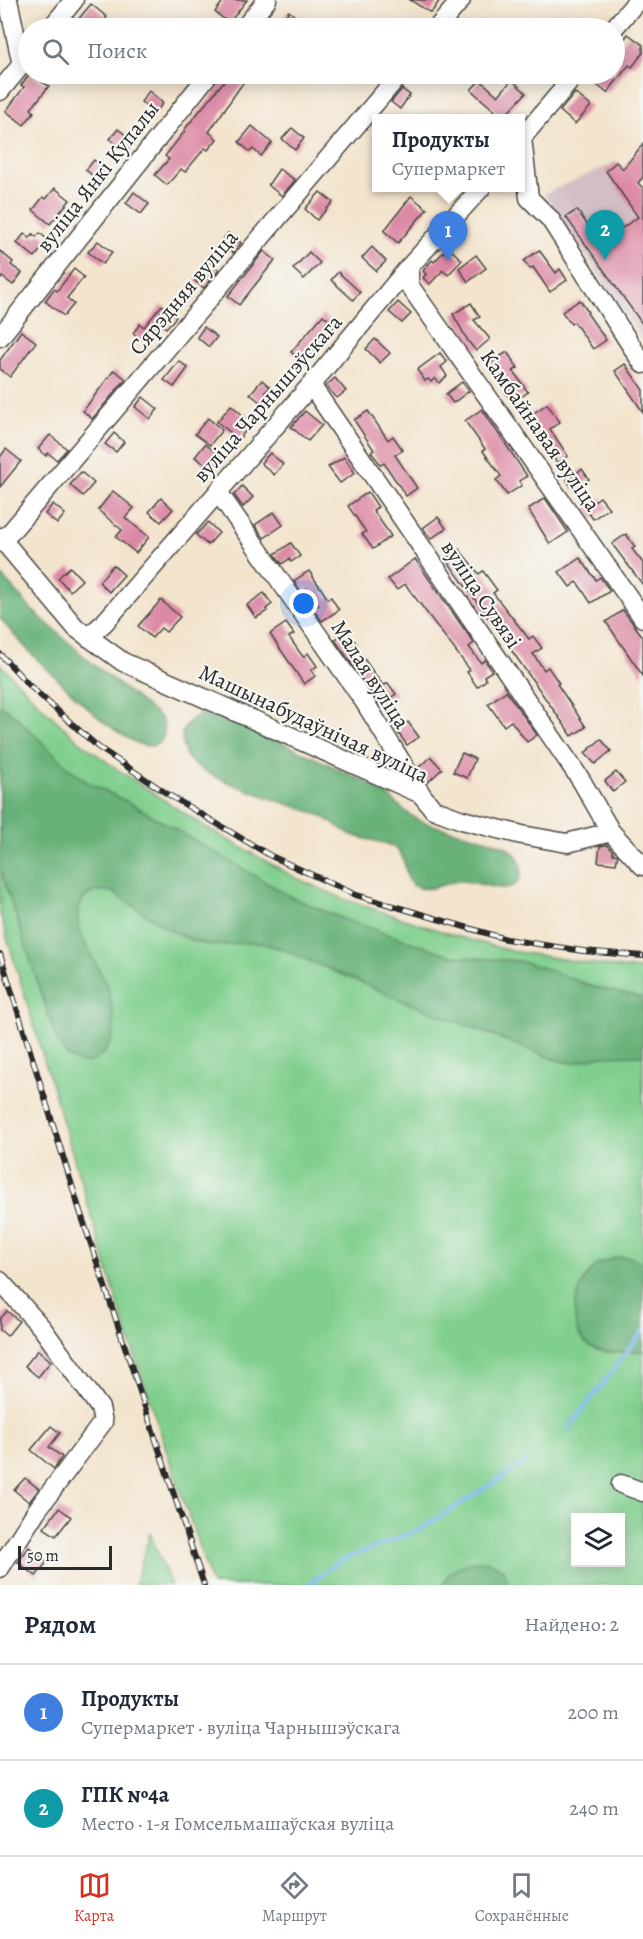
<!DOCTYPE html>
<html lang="ru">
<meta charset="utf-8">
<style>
:root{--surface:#fff;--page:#f6f6f7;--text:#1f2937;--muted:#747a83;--line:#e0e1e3;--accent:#d93025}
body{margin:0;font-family:Alegreya,serif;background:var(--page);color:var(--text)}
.controls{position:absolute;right:18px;bottom:18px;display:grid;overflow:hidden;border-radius:0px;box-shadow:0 3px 15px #0003}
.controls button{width:54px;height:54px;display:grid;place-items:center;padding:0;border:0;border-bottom:2px solid var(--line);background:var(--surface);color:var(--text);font:30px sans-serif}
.scale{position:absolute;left:18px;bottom:15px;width:94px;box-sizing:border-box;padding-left:6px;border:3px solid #2b2b2b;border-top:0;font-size:16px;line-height:21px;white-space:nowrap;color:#2b2b2b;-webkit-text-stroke:4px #f6f6f2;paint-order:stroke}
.you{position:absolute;left:304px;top:604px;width:21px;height:21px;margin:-15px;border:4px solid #fff;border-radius:50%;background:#1a73e8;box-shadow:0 0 0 9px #1a73e833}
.badge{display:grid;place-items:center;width:39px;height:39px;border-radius:50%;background:var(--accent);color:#fff;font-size:20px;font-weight:700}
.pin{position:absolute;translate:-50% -50px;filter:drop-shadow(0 2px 3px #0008)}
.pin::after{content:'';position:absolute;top:32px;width:21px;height:18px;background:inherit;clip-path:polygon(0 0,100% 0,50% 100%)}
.popup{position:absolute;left:372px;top:114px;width:153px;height:78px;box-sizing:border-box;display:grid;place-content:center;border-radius:0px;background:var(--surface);filter:drop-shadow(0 2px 4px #0005);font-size:20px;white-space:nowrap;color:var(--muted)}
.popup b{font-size:22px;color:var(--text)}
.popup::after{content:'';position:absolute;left:50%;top:100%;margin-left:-12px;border:12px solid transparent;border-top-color:var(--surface)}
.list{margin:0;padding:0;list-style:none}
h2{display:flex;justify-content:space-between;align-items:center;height:78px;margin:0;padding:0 24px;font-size:26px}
h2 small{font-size:20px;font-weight:400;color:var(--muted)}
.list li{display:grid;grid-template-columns:39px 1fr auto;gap:18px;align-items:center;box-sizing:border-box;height:96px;padding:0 24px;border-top:2px solid var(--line)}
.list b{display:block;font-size:22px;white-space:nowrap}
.list p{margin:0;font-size:20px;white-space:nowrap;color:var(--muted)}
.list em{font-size:20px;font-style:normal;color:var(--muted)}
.icon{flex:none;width:33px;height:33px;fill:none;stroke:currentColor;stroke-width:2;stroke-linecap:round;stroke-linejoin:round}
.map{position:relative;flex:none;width:643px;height:1585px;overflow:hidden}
.search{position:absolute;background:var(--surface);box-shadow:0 3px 15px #0003;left:18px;right:18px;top:18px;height:66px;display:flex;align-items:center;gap:15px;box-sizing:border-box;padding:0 21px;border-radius:33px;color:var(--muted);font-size:22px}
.sheet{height:270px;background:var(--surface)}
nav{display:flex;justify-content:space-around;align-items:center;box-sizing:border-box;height:84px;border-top:2px solid var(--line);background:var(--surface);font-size:16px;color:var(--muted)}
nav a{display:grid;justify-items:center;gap:3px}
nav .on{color:var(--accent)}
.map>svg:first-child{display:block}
</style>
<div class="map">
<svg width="643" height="1585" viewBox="0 0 643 1585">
<rect width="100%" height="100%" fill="#f6f6f2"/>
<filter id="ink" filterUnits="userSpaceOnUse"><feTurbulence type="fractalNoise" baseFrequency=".0167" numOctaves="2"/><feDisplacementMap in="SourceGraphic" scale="12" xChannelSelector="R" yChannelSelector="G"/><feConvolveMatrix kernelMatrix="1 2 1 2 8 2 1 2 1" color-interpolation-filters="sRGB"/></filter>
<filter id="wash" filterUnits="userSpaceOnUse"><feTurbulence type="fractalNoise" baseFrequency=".008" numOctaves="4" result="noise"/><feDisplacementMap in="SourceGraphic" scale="24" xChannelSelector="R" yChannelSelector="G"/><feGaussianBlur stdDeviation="1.35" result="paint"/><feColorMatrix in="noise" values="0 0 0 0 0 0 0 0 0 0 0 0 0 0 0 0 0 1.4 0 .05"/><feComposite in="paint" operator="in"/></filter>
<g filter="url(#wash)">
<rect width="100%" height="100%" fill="#f3e4cd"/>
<path fill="#d2bec5" d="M616 162 643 188V341L544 194Z"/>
<g fill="#80cf8e" stroke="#567d5c" stroke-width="1.5" fill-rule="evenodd">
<path d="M0 664 47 712 79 741 118 770 207 828 296 878 346 900 459 937 511 951 621 968 643 969V1585H212L123 1321 0 914ZM576 1518H620V1562H576Z"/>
<path d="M150 1533 171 1585H135Z"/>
</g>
<g fill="#68b279" stroke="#4a6e52" stroke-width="1.5">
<path d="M0 574 31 609 93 664 161 718C171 737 157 753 137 743 108 729 84 705 61 682 39 662 18 641 0 618Z"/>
<path d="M0 704 11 712 70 769 89 783 132 804 293 898 349 921 453 956 519 961 541 967 594 987 643 998V1055L602 1056 573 1063 559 1061 411 1004 282 949C269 945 256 941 242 943 231 944 221 946 209 945 172 938 144 911 112 892 96 888 81 894 78 912 74 934 101 967 108 989 112 1003 115 1020 113 1034 110 1053 87 1073 69 1057 63 1052 60 1045 56 1038L0 869Z"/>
<path d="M205 712H217L366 782C373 786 380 790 386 794 399 805 410 818 426 823 450 832 493 837 512 851 524 860 526 883 509 887 493 891 476 880 459 881 447 882 432 891 419 888 397 882 415 854 387 844 374 840 361 839 348 833 337 827 328 818 317 814 289 804 203 779 188 758 183 752 182 745 182 737 182 724 194 717 205 712Z"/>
<path d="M618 1257H629L643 1262V1351C630 1351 614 1354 601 1351 562 1342 572 1285 596 1266 603 1261 610 1259 618 1257Z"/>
<path d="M475 1561C491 1560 509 1566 507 1585H444C446 1570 462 1565 475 1561Z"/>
</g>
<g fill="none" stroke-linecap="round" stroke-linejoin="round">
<g stroke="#81b9f1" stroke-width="4">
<path d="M568 1429 643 1331"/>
<path d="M307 1585 340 1561 419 1530 526 1462"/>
</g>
</g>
<g id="blocks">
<g fill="#dc89a4">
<path d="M224 0H247L229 23 215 12Z"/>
<path d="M410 0H440L431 13Z"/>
<path d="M91 4 107 17 98 28H71Z"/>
<path d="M289 11 302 22 296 28H275Z"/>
<path d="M628 34 643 45V53L632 67 629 65 607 93 587 77V74H615V51Z"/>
<path d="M30 74 49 86 31 109 34 112 24 125 6 111 24 87 21 85Z"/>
<path d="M230 74H237L245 80 209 132 217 139 208 150 205 148 185 172 181 169 167 185 155 175 169 159 165 156 185 131 184 130Z"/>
<path d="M480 80 498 96 512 80 526 93 503 118 471 90Z"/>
<path d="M402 89 410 95 400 109 391 102Z"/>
<path d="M149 91 163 103 155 113 141 102Z"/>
<path d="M575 93 591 106 575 124 560 111Z"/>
<path d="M252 126 272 143 261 156 253 149 250 152 239 142Z"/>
<path d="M292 128 304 138 295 150 282 139Z"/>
<path d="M118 129 135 142 126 152 110 139Z"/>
<path d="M643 144V177L638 183 643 188V325L566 217 577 210 600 243 638 217 606 171 616 162 623 169Z"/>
<path d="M94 160 110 173 101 183 86 170Z"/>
<path d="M279 169 295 180 282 196 268 185Z"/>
<path d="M55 188 70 200 50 224 33 210 43 197 46 199Z"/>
<path d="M134 192 149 204 141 214 126 203Z"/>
<path d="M320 192 333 202 317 220 305 209Z"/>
<path d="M411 196 427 209 398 243 384 231Z"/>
<path d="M40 233 48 240 35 257 17 243 24 234 30 238 33 234 36 237Z"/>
<path d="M228 233 241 243 233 253 220 243Z"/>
<path d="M98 241 112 252 103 264 88 252Z"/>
<path d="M372 247 386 261 376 271 362 258Z"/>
<path d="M448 247 462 260 448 275 443 270 430 284 423 278 426 274 423 271 432 260 434 262Z"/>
<path d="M539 250 556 273 560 269 567 280 550 292 533 267 530 269 524 261Z"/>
<path d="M0 251 13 262 11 265 22 273 13 285 2 277 0 280Z"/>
<path d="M264 251 275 260 239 305 228 296Z"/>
<path d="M309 252 320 263 304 279 293 269Z"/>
<path d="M476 255 486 268 468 282 459 268Z"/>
<path d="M210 262 219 270 204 288 195 281Z"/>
<path d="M74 269 84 277 67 298 74 304 64 316 45 301 54 289 57 291Z"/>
<path d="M338 272 360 292 353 300 331 280Z"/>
<path d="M580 300 588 312 587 313 606 340 593 349 574 322 571 324 562 312Z"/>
<path d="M398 302 411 314 402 323 389 312Z"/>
<path d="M471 303 480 317 474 320 490 339 476 351 468 341 453 314Z"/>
<path d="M162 305 176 317 166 328 162 325 148 344 133 333 140 324 144 327Z"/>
<path d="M323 315 336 326 303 362 291 352Z"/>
<path d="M204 327 217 337 209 347 197 337Z"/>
<path d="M21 331 36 342 10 377 0 369V360Z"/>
<path d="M375 339 390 353 380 363 366 349Z"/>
<path d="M507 352 518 368 513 371 528 392 513 403 505 392 510 388 498 371 493 375 487 365Z"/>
<path d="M440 353 447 362 441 367 447 376 439 383 435 378 431 382 428 379 425 381 417 370Z"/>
<path d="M179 361 188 368 174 387 164 380Z"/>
<path d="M625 364 643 390V412L615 371Z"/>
<path d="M114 370 126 379 92 419 83 411Z"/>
<path d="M335 378 346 391 337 398 326 386Z"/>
<path d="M262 380 270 387 265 392 273 399 266 407 250 394Z"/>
<path d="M462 382 469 391 453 403 446 394Z"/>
<path d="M143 397 158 409 150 419 135 407Z"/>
<path d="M547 404 560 422 550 429 568 456 557 463 536 430 534 432 525 419Z"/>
<path d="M231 405 252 423 239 439 217 422Z"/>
<path d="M482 409 527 476 519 481 522 485 507 495 496 480 501 476 483 451 485 449 465 421Z"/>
<path d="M305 411 322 425 308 441 291 427Z"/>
<path d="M368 411 388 440 393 436 403 450 395 455 417 488 406 496 384 463 381 465 371 452 374 450 354 420Z"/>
<path d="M208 418 222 430 210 445 195 434Z"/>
<path d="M114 433 124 442 116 452 105 444Z"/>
<path d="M50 435 67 449 57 460 48 453 46 456 38 449Z"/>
<path d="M205 444 223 458 213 470 195 457Z"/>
<path d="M6 449 21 461 0 487V457Z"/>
<path d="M270 453 283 464 274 475 261 463Z"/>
<path d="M344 457 355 473 340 483 328 467Z"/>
<path d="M582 469 589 479 574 490 567 480Z"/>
<path d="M81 472 94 483 83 496 70 485Z"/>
<path d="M242 486 253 497 243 507 234 495Z"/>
<path d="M113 491 134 508 125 518 149 537 136 553 116 537 122 530 98 510Z"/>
<path d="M368 492 378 507 373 510 391 536 373 549 362 534 366 532 348 506Z"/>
<path d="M600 497 609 508 593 519 585 508Z"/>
<path d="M161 498 173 509 161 522 149 512Z"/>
<path d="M545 498 568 532 550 544 528 509Z"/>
<path d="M53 504 65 514 57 524 45 514Z"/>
<path d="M274 512 283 525 264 538 255 525Z"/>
<path d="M438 517 446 528 431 539 423 528Z"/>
<path d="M208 522 219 533 208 545 196 535Z"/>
<path d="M626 534 635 547 632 549 643 563V585L612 544Z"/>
<path d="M291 543 300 556 291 562 289 559 282 564 275 554Z"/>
<path d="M459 549 479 574 483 571 497 590 493 593 529 639 533 636 542 648 533 654 544 670 548 667 559 683 557 684 586 727 572 736 507 644 514 638 501 620 494 626 446 559Z"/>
<path d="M580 558 596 580 600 577 610 591 591 603 577 582 570 587 559 572Z"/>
<path d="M415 559 474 643 469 647 481 663 485 660 492 671 484 676 486 680 477 687 467 672 470 670 405 584 397 590 388 579Z"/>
<path d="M113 565 124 575 109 592 99 582Z"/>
<path d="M70 567 82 580 70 591 58 578Z"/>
<path d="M309 571 328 599 331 597 339 610 322 621 313 609 319 605 307 588 301 592 294 581Z"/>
<path d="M264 593 272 604 266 609 267 611 256 618 247 605Z"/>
<path d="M161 600 180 617 166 632 161 628 152 638 138 626Z"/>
<path d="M623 610 643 637V676L606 622Z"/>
<path d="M286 623 294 634 289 637 303 657 308 653 317 666 311 670 315 676 304 684 270 634Z"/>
<path d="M346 631 357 644 355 646 383 686 388 683 396 694 380 705 335 640Z"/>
<path d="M506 691 537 735 527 742 511 721 504 726 488 704Z"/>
<path d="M408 722 419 737 407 745 396 730Z"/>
<path d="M601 739 611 751 595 764 585 753Z"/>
<path d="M462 753 475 759 467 778 453 772Z"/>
<path d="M431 757 442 769 428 782 418 768Z"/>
<path d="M616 772 625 782 613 792 605 781Z"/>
<path d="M607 845 613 851V854L618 855 616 864 598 862 600 846Z"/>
<path d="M7 1311 19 1321 7 1336 0 1330V1319Z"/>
<path d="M38 1350 51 1361 38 1377 25 1366Z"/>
<path d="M51 1426 60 1433 49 1447 62 1457 54 1469 31 1450Z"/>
<path d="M25 1478 39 1489 29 1502 14 1490Z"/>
<path d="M59 1508 71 1517 56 1536 44 1528Z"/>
<path d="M29 1547 47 1562 36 1576 18 1562Z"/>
</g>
</g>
</g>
<g filter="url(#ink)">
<use href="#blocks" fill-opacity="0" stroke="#494743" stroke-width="1.5"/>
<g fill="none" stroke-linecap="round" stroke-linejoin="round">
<defs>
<g id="minor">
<path d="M8 0 22 65"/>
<path d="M51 28 74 0"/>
<path d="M244 28 267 0"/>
<path d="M437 28 461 0"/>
<path d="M614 28 638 0"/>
<path d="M0 91 28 57"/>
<path d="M522 138 529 198 550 219 643 364"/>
<path d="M520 140 576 74"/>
<path d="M409 267V285L643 618"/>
<path d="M0 337 209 74"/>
<path d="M311 385 581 780 611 832"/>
<path d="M218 492 364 701 421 794"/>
<path d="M0 537 76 628 123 662 421 794 433 809 462 820 522 835 567 843 611 832 643 866"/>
<path d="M3 541 400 74"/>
<path d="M88 637 104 623 311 385 409 267 481 188"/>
<path d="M0 1281 42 1328 100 1408 103 1422 37 1510 0 1568"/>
<path d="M621 1484 643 1492"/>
</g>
</defs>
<use href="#minor" stroke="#494743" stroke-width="21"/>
<use href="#minor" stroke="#fff" stroke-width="18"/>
<defs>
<g id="rail">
<path d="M0 654 31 687 98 747 169 795 271 856 356 895 506 939 583 951 643 956"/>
<path d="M0 954 79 1208 204 1585"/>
</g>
</defs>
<use href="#rail" stroke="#2b2b2b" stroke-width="6"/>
<use href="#rail" stroke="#f6f6f2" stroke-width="4" stroke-dasharray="11" stroke-linecap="butt"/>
</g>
</g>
<g text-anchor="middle" stroke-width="4.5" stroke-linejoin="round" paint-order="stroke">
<g font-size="22" fill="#2b2b2b" stroke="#f6f6f2">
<text transform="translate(97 176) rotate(-52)" y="8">вуліца Янкі Купалы</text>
<text transform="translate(183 292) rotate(-50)" y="8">Сярэдняя вуліца</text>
<text transform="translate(267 398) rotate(-49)" y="8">вуліца Чарнышэўскага</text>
<text transform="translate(541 430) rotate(55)" y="8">Камбайнавая вуліца</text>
<text transform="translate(482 594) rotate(56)" y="8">вуліца Сувязі</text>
<text transform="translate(371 674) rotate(57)" y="8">Малая вуліца</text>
<text transform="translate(314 723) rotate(25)" y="8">Машынабудаўнічая вуліца</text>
</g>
</g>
</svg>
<div class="controls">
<button><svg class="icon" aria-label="layers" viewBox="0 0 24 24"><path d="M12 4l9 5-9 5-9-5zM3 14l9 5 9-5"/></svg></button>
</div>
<div class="scale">50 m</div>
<div class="you"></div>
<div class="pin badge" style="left:448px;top:261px;background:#3f7fe0">1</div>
<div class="popup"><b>Продукты</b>Супермаркет</div>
<div class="pin badge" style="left:605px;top:260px;background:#0f9aa8">2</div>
<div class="search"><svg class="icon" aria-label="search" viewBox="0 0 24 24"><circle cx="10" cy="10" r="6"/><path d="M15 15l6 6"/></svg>Поиск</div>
</div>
<section class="sheet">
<h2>Рядом<small>Найдено: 2</small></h2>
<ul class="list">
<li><span class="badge" style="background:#3f7fe0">1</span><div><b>Продукты</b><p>Супермаркет · вуліца Чарнышэўскага</p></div><em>200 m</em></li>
<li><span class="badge" style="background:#0f9aa8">2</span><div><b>ГПК №4а</b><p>Место · 1-я Гомсельмашаўская вуліца</p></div><em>240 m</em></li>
</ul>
</section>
<nav>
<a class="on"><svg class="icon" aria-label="map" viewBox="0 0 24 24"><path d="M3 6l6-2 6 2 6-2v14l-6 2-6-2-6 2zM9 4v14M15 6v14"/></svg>Карта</a>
<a><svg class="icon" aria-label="directions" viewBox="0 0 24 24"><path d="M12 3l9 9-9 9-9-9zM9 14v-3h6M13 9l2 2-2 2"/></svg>Маршрут</a>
<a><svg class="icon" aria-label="saved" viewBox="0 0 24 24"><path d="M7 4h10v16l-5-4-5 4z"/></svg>Сохранённые</a>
</nav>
